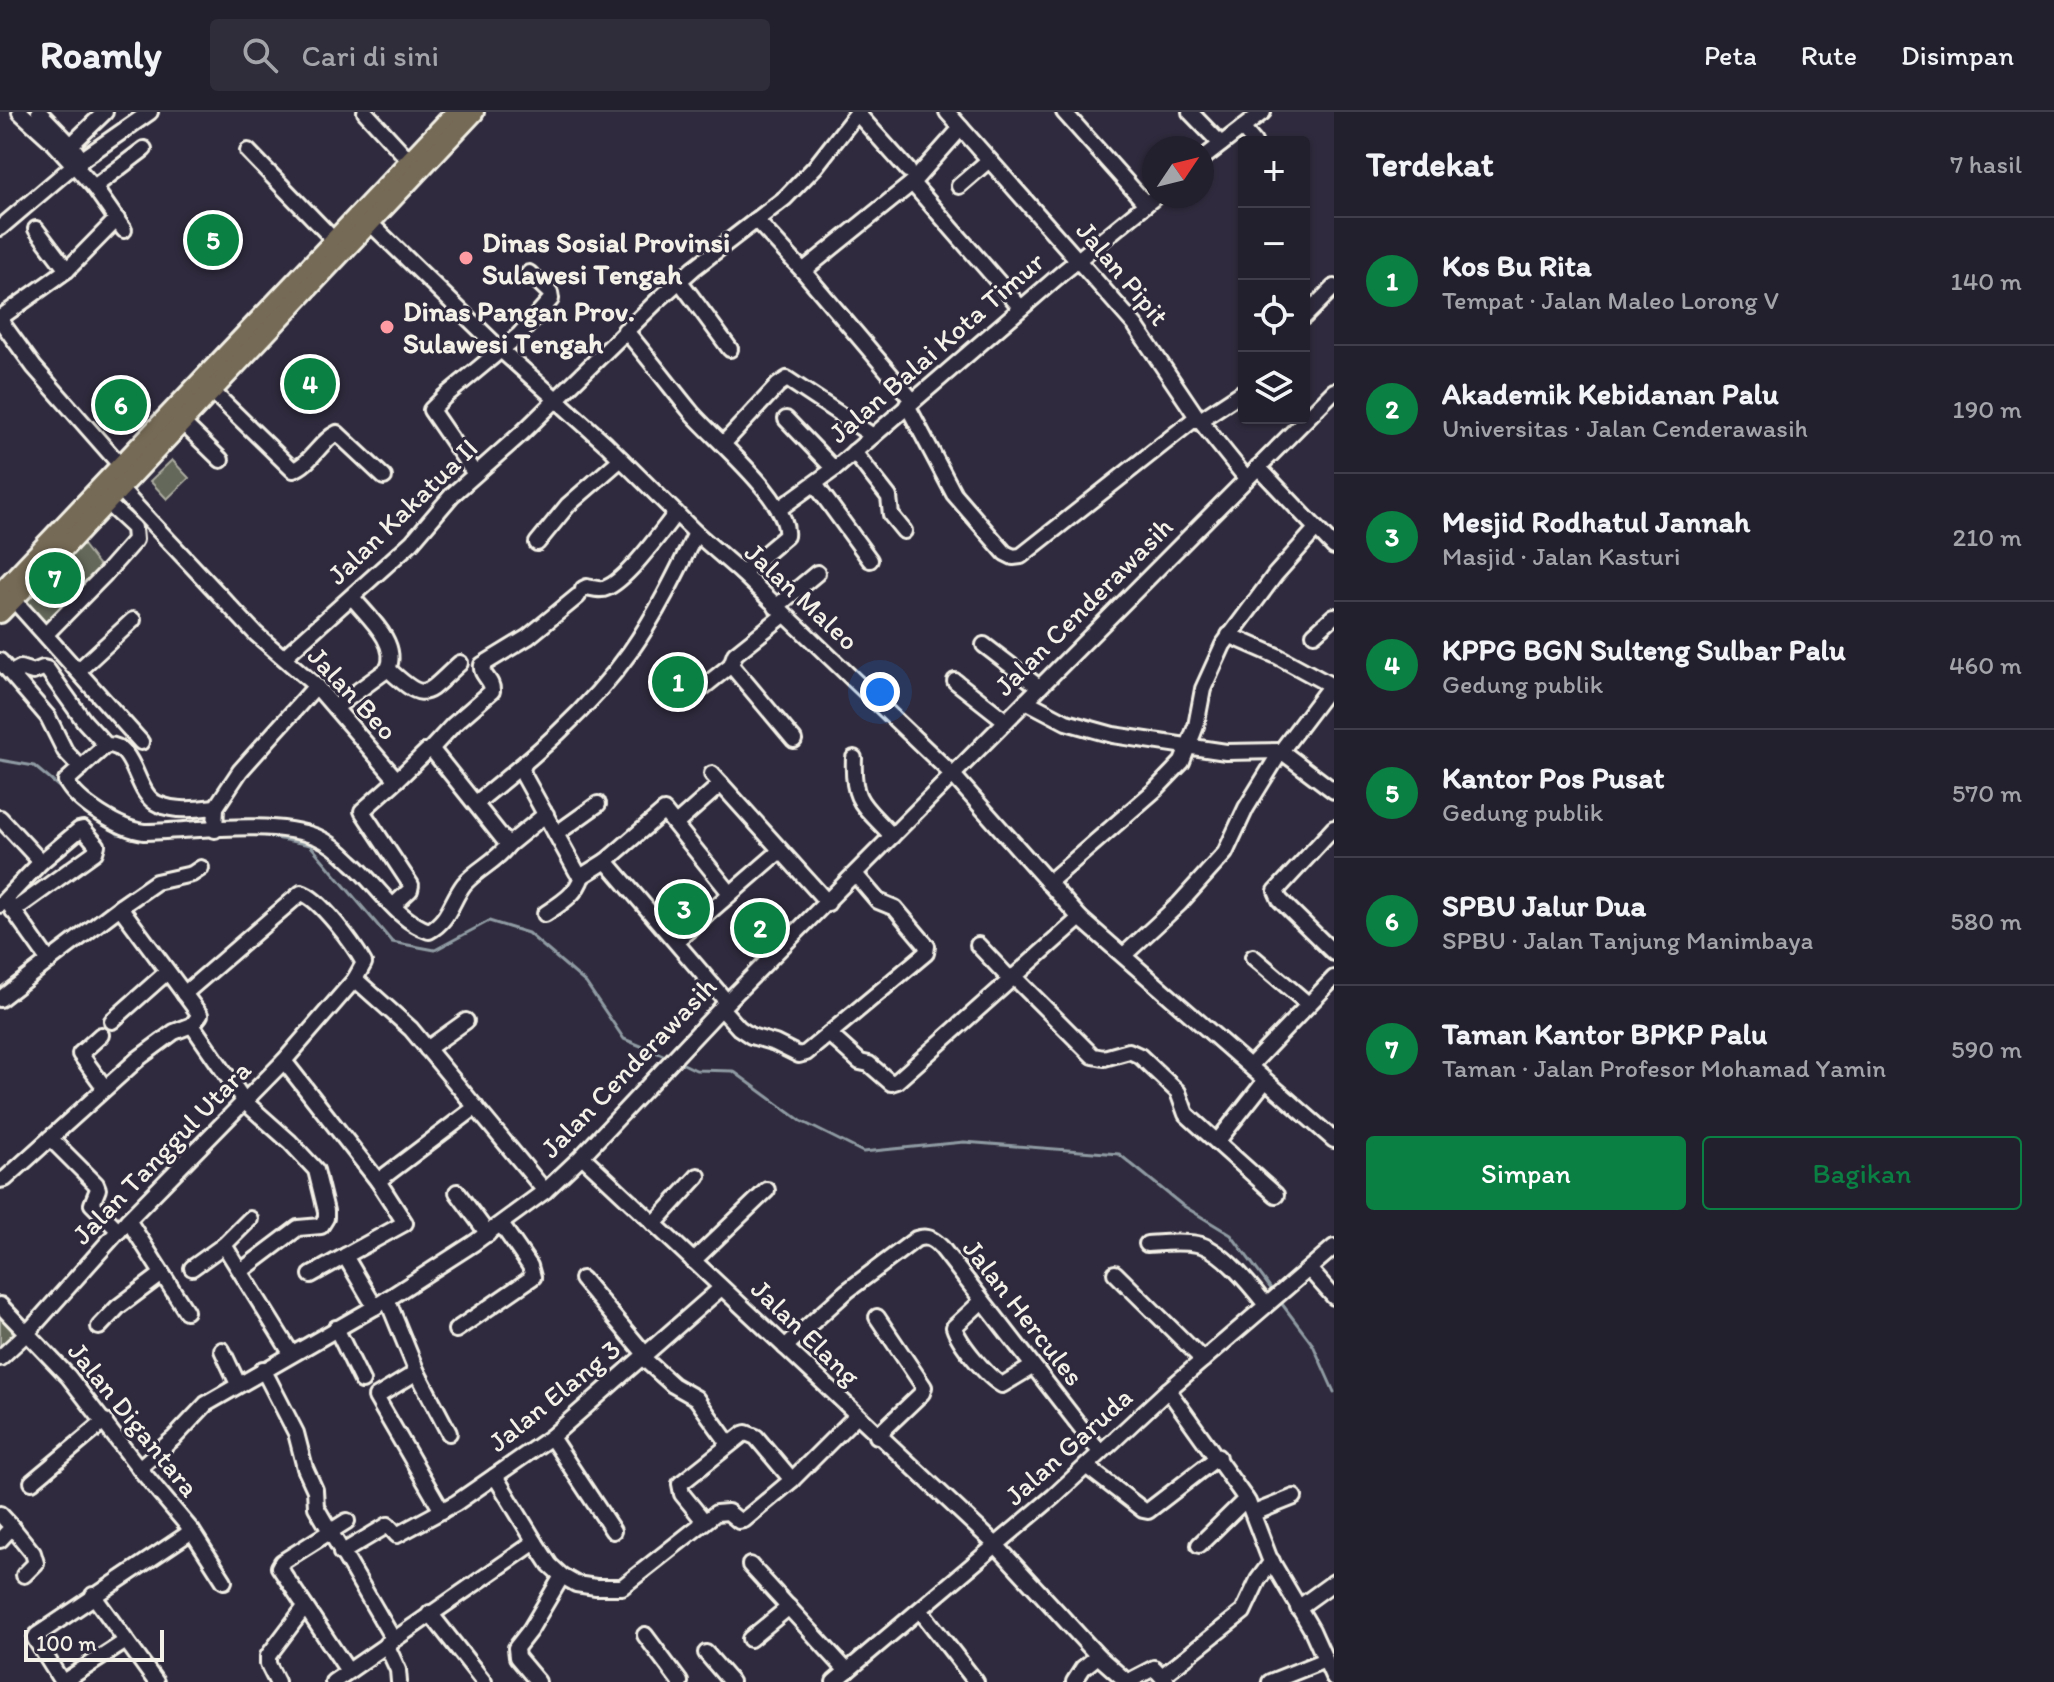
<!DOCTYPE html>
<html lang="id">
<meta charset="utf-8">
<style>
:root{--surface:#23202e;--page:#2f2d3a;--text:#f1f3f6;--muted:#a3a3aa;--line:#403e4a;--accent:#0b8043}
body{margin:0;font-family:Itim,sans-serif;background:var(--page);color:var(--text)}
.controls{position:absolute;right:24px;top:24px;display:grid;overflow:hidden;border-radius:8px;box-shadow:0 2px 6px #0004}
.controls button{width:72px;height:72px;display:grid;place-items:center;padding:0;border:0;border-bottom:2px solid var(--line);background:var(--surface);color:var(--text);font:40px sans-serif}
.compass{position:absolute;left:1142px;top:24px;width:72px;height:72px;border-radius:50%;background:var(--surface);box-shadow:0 2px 6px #0004;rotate:55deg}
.scale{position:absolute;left:24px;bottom:20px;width:140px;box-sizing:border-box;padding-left:8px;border:4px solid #f4f1e8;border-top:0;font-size:22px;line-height:28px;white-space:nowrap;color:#f4f1e8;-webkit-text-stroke:6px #2f2a3d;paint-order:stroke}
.you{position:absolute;left:880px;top:580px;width:28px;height:28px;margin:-20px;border:6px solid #fff;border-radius:50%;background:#1a73e8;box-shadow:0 0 0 12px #1a73e833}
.badge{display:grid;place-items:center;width:52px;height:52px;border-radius:50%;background:var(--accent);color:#fff;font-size:26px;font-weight:700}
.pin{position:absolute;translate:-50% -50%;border:4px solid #fff;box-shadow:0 2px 8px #0006}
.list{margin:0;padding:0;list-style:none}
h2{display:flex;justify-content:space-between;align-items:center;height:104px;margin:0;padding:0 32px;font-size:34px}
h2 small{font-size:26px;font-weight:400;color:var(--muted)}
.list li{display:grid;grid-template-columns:52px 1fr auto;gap:24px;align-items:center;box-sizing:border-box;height:128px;padding:0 32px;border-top:2px solid var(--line)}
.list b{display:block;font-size:30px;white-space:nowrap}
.list p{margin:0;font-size:26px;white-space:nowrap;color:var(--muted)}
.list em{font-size:26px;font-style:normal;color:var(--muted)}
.actions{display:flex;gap:16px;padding:24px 32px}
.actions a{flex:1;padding:18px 0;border:2px solid var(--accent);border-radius:8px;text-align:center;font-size:28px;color:var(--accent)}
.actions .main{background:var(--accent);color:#fff}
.icon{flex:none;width:44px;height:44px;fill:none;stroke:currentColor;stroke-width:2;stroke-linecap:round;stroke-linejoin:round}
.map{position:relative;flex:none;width:1334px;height:1570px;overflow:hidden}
header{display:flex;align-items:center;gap:48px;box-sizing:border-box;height:112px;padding:0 40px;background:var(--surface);border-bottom:2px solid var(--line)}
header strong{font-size:38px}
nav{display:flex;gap:44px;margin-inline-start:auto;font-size:28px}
.search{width:560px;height:72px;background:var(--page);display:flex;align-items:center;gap:20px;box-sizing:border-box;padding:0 28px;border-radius:8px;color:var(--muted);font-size:30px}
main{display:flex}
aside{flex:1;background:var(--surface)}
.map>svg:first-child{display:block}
</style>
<header>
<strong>Roamly</strong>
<div class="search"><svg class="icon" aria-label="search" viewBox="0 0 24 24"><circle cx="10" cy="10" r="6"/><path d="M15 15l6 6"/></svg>Cari di sini</div>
<nav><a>Peta</a><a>Rute</a><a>Disimpan</a></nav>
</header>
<main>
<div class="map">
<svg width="1334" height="1570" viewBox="0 0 1334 1570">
<rect width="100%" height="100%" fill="#2f2a3d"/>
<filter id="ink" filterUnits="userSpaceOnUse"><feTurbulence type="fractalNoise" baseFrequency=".0125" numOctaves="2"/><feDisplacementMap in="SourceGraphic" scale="16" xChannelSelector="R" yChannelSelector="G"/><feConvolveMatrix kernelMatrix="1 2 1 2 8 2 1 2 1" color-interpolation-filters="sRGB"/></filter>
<g filter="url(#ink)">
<g fill="#64685a" stroke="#acaca1" stroke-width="2">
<path d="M172 348 189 366 167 387 150 369Z"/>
<path d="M70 416 103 459 44 520 13 493Z"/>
<path d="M0 1192 25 1219 0 1246Z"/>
</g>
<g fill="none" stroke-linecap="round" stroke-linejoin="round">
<g stroke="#8f9ba3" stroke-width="3">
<path d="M0 648 34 654 64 679"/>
<path d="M111 716 118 722H125"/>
<path d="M257 722 310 733 392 830 435 838 489 809 528 821 586 871 624 927 670 946"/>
<path d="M677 949 696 958 733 959 801 1009 863 1040 964 1030 1119 1042 1182 1093 1231 1123 1275 1182"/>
<path d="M1279 1188 1313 1233 1334 1280"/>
</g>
<defs>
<g id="minor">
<path d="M20 0 54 31 94 75 144 37"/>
<path d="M39 0 71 33 82 48"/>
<path d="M365 0 410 49"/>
<path d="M947 0 1135 213 1197 305 1246 366"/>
<path d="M1064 0 1146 92"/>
<path d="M1190 0 1221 32"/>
<path d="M857 1 908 58"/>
<path d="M1242 16 1254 30"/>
<path d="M71 33 105 0"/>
<path d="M248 39 334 128"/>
<path d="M1202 47 1263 0"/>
<path d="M912 71 1021 196"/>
<path d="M959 74 989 48"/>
<path d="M94 75 124 118"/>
<path d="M756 108 803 159"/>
<path d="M370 111 501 238 606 332 696 421 742 461 952 662 1080 806 1334 1028"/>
<path d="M0 116 74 53 150 0"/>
<path d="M36 117 67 158"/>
<path d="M679 168 730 237"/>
<path d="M1304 205 1334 175"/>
<path d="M0 206 67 158 117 107"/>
<path d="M0 208 34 255 121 354"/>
<path d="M625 218C648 245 669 273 691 300 713 326 791 389 786 424L742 461"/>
<path d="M212 279 293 358C311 352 320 329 337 321L384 365"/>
<path d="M913 289 803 159 912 71 961 16"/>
<path d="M907 293 954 382 1005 441 1013 445 1021 444 1197 305"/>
<path d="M786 307 834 357"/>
<path d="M1200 308 1244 279"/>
<path d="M182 310 221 348"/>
<path d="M724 331 778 273 787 267 873 324"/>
<path d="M854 340 889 385 891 403 904 419"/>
<path d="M1258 355 1334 435"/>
<path d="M475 362 431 298 444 285 519 223 551 187 550 181 529 161"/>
<path d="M815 372 870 448"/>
<path d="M120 377 256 522 316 574 397 668 427 639H433L508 733 546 702"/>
<path d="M779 397 837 355 1062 161 1156 84"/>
<path d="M537 431 568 393 621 347"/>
<path d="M583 477 587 475C593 476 600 479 606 476 627 468 661 420 676 401"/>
<path d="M13 487 141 630"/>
<path d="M776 495 817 461"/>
<path d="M46 522 105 462 135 428 134 416 106 390"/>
<path d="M1314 522 1334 504"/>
<path d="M1229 523 1277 544 1334 575"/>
<path d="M984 533 1039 575"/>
<path d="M284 545 412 430 452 383 522 321 658 188 694 156 785 86 815 55 858 0"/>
<path d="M0 549 48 605 65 639 81 656"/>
<path d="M731 553 794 628"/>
<path d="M388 557C427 593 424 583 460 551"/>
<path d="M79 558 133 508"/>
<path d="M11 561 20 556 33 560 43 556 47 557 84 609 106 633C137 631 134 682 158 692 176 700 198 697 216 695"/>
<path d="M955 569 1006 609"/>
<path d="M687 588 731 553 735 542 784 503"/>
<path d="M1026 589 1066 610 1113 623 1226 640 1281 639 1334 679"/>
<path d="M336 595 388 557C400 531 367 504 352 485"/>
<path d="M106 633 66 669C77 691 120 717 144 720 193 719 273 707 317 725 329 730 342 741 351 750 376 771 397 809 429 819 449 809 451 789 464 772 477 757 497 749 508 733"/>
<path d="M430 638 453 613 492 579C493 568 480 563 482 553L528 525 578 484"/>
<path d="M854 646C852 691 863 692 892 724"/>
<path d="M524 652 522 658 524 664 577 760 582 764 606 749 727 890"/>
<path d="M712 662 828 791"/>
<path d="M476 691C532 646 588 599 630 540 656 503 676 462 696 421"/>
<path d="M0 706 41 750 0 793"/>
<path d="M676 712 721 672"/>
<path d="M1334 716 1276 779 1280 788 1334 841"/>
<path d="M215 718 216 695 240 659 316 574"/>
<path d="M556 722 598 692"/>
<path d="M606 749 664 699 730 781"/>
<path d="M855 762 878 789 895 796 927 834 926 841 829 922 860 950 869 952 891 971 897 969 1080 806"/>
<path d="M1048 771 1155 678 1182 650 1196 614 1203 577 1223 533 1275 463 1316 417"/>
<path d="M394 793 410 778 411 773 362 699 397 668"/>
<path d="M120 795 156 770 192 762 201 756"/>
<path d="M13 799 95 740 97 733 83 717 79 718 41 750"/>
<path d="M545 802C561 791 576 783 582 764"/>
<path d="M676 829 780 739"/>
<path d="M978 833 1010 867"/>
<path d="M1124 843 1179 792 1225 741 1246 696 1281 639 1331 573"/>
<path d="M1253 845 1308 892"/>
<path d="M1013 864 1093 944 1104 946 1129 939 1140 944 1178 980 1186 1002 1217 1030 1265 969"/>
<path d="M355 867 411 917 545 1079"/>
<path d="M0 887 49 849"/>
<path d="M721 896 739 916 751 924 775 931 799 943 806 941 829 922"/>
<path d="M112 909 167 860"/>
<path d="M192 913 245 990 290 1030 316 1058 326 1099V1106L321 1114 298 1116 241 1159"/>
<path d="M101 923 80 942 105 976"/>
<path d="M427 937 466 909"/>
<path d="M284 949 378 1069 476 995"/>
<path d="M1250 954 1334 866"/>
<path d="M50 1026 96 1072 98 1077 92 1092 119 1119"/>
<path d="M1217 1030 1276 1083"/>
<path d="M582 1044 996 1433 1098 1544 1124 1567 1129 1569 1154 1556 1167 1570"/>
<path d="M0 1068 5 1067 139 946 174 920 192 913 200 903 120 795 49 849 6 788"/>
<path d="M457 1080 488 1122"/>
<path d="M250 1107 224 1133 291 1241"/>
<path d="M128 1108 186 1199"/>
<path d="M654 1112 698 1064"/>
<path d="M1147 1132C1163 1131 1181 1129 1197 1132 1221 1136 1251 1174 1266 1193"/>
<path d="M693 1149 767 1078"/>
<path d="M192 1156 224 1133"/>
<path d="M1309 1157 1334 1185"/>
<path d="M1115 1161 1203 1248"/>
<path d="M311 1163 345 1144"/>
<path d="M582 1167 645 1242"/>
<path d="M387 1187 417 1260"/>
<path d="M982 1189 954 1215C959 1231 987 1265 1002 1273L1032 1255"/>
<path d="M0 1193 68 1264 139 1356 192 1419 224 1469"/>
<path d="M375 1195 345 1144 405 1111 378 1069"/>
<path d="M877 1205 924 1275 922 1281 877 1324"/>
<path d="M99 1215 118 1195 162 1162"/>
<path d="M336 1216 362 1269"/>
<path d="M456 1218 533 1165 530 1154 501 1112"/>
<path d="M785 1235 847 1179 916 1127C927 1123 933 1127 941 1135L1100 1340"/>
<path d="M222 1238 238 1272"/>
<path d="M642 1245 673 1273 696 1286 729 1332"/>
<path d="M0 1246 28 1220 128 1108 284 949 355 867 364 851C354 833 320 786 301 781L184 882"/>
<path d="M263 1257 296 1321 305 1356 315 1378 316 1395 393 1527"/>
<path d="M1168 1278 1248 1390 1269 1445 1312 1518 1334 1567"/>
<path d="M551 1325 613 1419"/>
<path d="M1086 1354 1143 1398 1148 1399 1218 1345"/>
<path d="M139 1356 174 1326 206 1292 375 1195 474 1131 545 1079 582 1044 727 890 1334 279"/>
<path d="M32 1370 105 1309"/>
<path d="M442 1399 376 1285 417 1260 449 1321"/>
<path d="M1254 1401 1294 1385"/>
<path d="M0 1402 12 1415 0 1428"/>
<path d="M347 1409 282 1450 279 1455 348 1559"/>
<path d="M704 1409 682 1382 680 1372 743 1322 746 1321 756 1325 792 1368"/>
<path d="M12 1415 33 1441 36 1451 24 1463"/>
<path d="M535 1430 550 1453 562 1464 576 1472 596 1475H622L716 1401 728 1400 739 1409 744 1408 792 1368 856 1304"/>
<path d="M1199 1433 1246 1387"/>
<path d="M341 1441 388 1413 397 1423 456 1391 551 1325 721 1176"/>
<path d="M750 1453 847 1559"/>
<path d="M93 1483 156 1570"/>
<path d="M1298 1496 1334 1470"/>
<path d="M920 1498 976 1570"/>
<path d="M430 1501 484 1570"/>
<path d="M645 1523 680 1570"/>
<path d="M750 1527 789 1495"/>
<path d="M386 1532 398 1558 399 1570"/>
<path d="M706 1541 731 1570"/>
<path d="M1162 1564 1243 1500 1258 1468 1272 1449"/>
<path d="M62 1570 35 1527 37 1523 192 1419"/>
<path d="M63 1570 126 1529"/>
<path d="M277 1570 268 1552V1544L305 1495"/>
<path d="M333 1570 535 1430 495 1364"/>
<path d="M538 1570 517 1545 516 1536 530 1518 562 1464"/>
<path d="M834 1570 1054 1384 1168 1278 1334 1135"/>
<path d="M1074 1570 1083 1556 1098 1544"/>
<path d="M1270 1570 1325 1548"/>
</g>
<g id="major">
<path d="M0 481 456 0"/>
<path d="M0 501 65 435 474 0"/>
</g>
</defs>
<use href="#minor" stroke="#f4f1e8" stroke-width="20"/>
<use href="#major" stroke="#f4f1e8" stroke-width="24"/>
<use href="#minor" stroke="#2f2a3d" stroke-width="14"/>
<use href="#major" stroke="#756a55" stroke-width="18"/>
</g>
</g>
<g fill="#ff9aa2" stroke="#2f2a3d" stroke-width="3">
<circle cx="466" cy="146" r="8"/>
<circle cx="387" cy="215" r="8"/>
</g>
<g text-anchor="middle" stroke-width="6" stroke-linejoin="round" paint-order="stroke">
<g font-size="28" font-weight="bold" fill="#f4f1e8" stroke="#2f2a3d" text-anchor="start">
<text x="482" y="140">Dinas Sosial Provinsi<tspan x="482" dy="32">Sulawesi Tengah</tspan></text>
<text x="403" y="209">Dinas Pangan Prov.<tspan x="403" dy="32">Sulawesi Tengah</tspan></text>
</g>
<g font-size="28" fill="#f4f1e8" stroke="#2f2a3d">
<text transform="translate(1123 161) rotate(50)" y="10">Jalan Pipit</text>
<text transform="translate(936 235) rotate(-41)" y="10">Jalan Balai Kota Timur</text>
<text transform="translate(402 399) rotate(-44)" y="10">Jalan Kakatua II</text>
<text transform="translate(802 484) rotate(43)" y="10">Jalan Maleo</text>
<text transform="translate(1083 494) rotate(-45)" y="10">Jalan Cenderawasih</text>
<text transform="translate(353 581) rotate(47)" y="10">Jalan Beo</text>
<text transform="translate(628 955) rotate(-46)" y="10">Jalan Cenderawasih</text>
<text transform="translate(161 1040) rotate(-46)" y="10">Jalan Tanggul Utara</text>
<text transform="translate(1024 1200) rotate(52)" y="10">Jalan Hercules</text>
<text transform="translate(806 1220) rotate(44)" y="10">Jalan Elang</text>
<text transform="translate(554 1283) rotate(-39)" y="10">Jalan Elang 3</text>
<text transform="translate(134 1307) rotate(51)" y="10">Jalan Digantara</text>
<text transform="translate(1068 1334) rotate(-42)" y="10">Jalan Garuda</text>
</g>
</g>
</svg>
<div class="controls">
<button>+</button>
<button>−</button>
<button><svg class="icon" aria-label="locate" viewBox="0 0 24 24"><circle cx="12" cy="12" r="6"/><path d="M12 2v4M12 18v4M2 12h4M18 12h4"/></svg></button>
<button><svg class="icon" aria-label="layers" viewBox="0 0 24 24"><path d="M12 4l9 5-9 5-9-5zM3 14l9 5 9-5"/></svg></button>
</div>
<svg class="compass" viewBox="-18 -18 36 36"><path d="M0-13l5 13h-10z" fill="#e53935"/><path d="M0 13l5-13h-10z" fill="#a3a3aa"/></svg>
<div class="scale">100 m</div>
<div class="you"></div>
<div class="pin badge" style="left:678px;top:570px">1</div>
<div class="pin badge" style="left:760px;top:816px">2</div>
<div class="pin badge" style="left:684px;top:797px">3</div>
<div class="pin badge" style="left:310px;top:272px">4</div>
<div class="pin badge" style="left:213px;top:128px">5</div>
<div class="pin badge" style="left:121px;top:293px">6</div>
<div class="pin badge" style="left:55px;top:466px">7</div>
</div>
<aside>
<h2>Terdekat<small>7 hasil</small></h2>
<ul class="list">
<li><span class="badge">1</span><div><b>Kos Bu Rita</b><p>Tempat · Jalan Maleo Lorong V</p></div><em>140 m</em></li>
<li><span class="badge">2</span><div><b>Akademik Kebidanan Palu</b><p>Universitas · Jalan Cenderawasih</p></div><em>190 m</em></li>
<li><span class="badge">3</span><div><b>Mesjid Rodhatul Jannah</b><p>Masjid · Jalan Kasturi</p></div><em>210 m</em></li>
<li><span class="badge">4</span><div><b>KPPG BGN Sulteng Sulbar Palu</b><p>Gedung publik</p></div><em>460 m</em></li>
<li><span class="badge">5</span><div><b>Kantor Pos Pusat</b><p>Gedung publik</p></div><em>570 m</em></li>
<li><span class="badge">6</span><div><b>SPBU Jalur Dua</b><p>SPBU · Jalan Tanjung Manimbaya</p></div><em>580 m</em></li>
<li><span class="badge">7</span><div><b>Taman Kantor BPKP Palu</b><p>Taman · Jalan Profesor Mohamad Yamin</p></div><em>590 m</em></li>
</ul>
<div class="actions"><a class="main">Simpan</a><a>Bagikan</a></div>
</aside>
</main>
